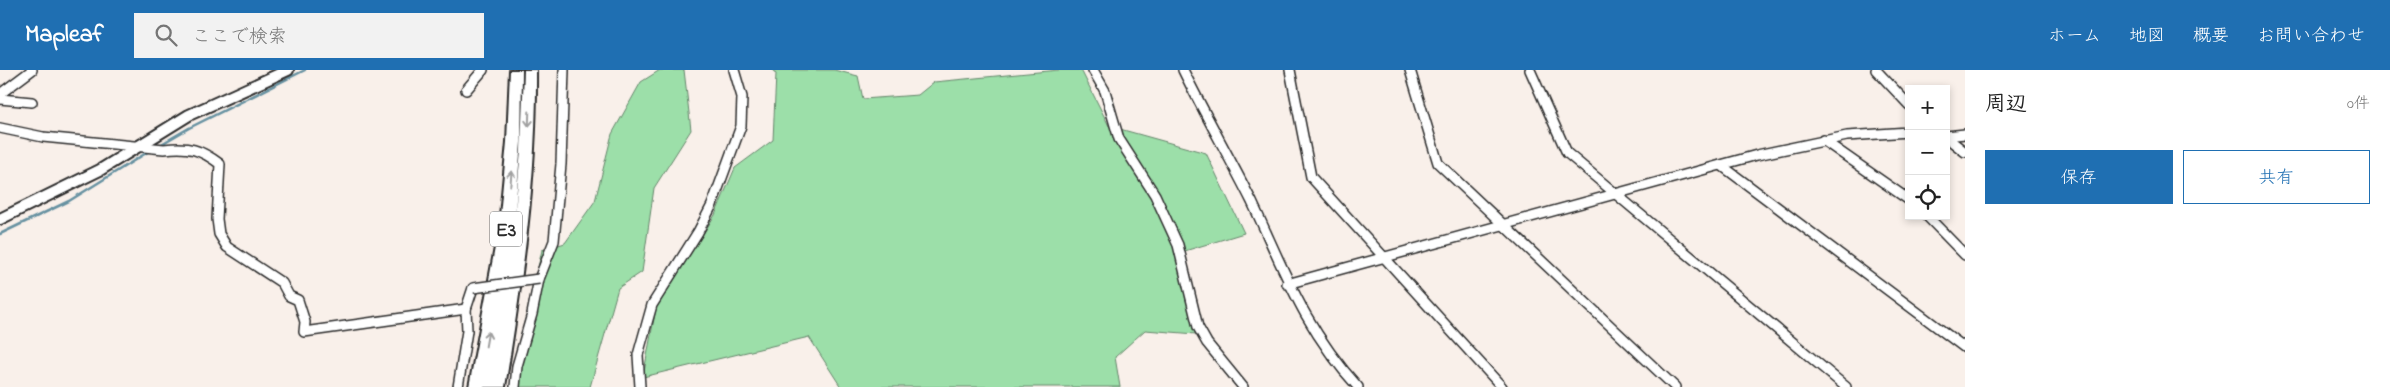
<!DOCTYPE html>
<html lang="ja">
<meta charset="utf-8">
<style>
:root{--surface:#fff;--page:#f2f2f2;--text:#222;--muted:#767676;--line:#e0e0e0;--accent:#1f6fb2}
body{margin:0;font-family:"Indie Flower","Klee One",sans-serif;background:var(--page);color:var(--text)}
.controls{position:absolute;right:15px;top:15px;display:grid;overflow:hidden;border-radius:0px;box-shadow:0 2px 8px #0003}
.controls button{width:45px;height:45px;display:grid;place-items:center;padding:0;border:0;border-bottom:1px solid var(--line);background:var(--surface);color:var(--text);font:25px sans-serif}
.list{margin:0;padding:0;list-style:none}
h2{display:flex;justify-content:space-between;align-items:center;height:65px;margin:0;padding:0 20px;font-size:21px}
h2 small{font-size:16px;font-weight:400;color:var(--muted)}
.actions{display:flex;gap:10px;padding:15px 20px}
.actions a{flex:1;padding:11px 0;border:1px solid var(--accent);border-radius:0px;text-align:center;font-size:18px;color:var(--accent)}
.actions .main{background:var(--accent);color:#fff}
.icon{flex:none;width:28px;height:28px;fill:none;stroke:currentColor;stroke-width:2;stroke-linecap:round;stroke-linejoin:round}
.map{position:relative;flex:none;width:1965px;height:317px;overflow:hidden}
header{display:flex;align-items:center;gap:30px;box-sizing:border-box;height:70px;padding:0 25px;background:var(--accent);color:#fff}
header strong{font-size:24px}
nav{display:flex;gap:28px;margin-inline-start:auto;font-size:18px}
.search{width:350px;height:45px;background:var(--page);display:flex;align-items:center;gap:12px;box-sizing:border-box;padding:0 18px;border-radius:0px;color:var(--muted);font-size:19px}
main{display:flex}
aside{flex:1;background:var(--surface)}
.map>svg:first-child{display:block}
</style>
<header>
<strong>Mapleaf</strong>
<div class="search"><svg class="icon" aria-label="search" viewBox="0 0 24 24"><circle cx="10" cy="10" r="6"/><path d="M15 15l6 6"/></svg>ここで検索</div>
<nav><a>ホーム</a><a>地図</a><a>概要</a><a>お問い合わせ</a></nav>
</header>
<main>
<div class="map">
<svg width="1965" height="317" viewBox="0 0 1965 317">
<rect width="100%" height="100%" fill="#f9f0ea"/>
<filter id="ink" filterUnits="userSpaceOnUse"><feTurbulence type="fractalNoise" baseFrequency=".02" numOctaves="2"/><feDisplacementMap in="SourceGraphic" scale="10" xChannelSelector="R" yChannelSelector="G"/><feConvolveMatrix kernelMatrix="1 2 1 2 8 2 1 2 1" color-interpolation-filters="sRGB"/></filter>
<g filter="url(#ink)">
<g fill="#9cdfa9" stroke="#64856a">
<path d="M660 0H684L691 60 654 118 642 202 618 218 590 317H510L542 180 565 173 595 131 612 64 641 12Z"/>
<path d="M773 0H834L858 6 863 29 918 25 934 12 1059 0H1081L1109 56 1206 83 1244 163 1178 183 1196 264 1145 260 1115 287 1120 317H841L809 267 643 307 656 238 715 145 735 98 773 70 776 4Z"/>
</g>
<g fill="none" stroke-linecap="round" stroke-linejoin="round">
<g stroke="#6691a1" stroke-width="2.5">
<path d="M158 76 189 58 305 0"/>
<path d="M0 164 69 131 151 80"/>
</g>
<defs>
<g id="minor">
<path d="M1093 0 1105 21 1119 69 1155 125 1178 175 1198 257 1207 273 1243 317"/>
<path d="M1183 0C1205 45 1230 88 1252 132 1285 202 1304 258 1358 317"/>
<path d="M1290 0 1311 107 1502 317"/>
<path d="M1410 0 1438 93 1675 317"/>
<path d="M1530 0 1567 83 1846 317"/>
<path d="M1876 0 1909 35"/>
<path d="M466 20 483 0"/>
<path d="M0 24 32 0"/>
<path d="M0 29 32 32"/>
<path d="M0 58 43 67 164 79C189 76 200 79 220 94L217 149 219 164 227 177 282 213 289 226 298 230 305 252 304 262 466 239"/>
<path d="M1946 66 1965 64"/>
<path d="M1946 67 1965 82"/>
<path d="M1823 70 1909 130"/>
<path d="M1721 95 1965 278"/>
<path d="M1927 146 1965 185"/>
<path d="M1287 214 1757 85 1847 66 1909 62"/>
<path d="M458 317 467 261 466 239 473 218"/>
<path d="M515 317 517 296 532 244 539 209 554 171 561 94 564 0"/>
<path d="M640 317 638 285 652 235 698 162 712 135 741 56 742 27 734 0"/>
</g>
<path id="tertiary" d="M0 149 100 100 189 45 288 0"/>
<path id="motorway" d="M510 0H522L521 72 514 153 521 80 524 0H536C537 107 522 212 505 317H487L513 158 487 317H469L499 156 507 72Z"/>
</defs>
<use href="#minor" stroke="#2b2b2b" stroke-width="12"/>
<use href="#tertiary" stroke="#2b2b2b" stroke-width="14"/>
<use href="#motorway" stroke="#2b2b2b" stroke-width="4"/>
<use href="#minor" stroke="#fff" stroke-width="9"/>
<use href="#tertiary" stroke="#fff" stroke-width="10"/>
<use href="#motorway" fill="#fff" fill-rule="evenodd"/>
<defs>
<path id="minor-bridge" d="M473 218 539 209"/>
</defs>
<use href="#minor-bridge" stroke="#2b2b2b" stroke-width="12" stroke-linecap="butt"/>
<use href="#minor-bridge" stroke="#fff" stroke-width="9"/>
</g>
<defs><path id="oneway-shaft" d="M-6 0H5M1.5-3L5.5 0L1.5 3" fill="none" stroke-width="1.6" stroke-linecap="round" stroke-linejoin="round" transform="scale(1.25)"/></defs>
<g stroke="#a0a0a0">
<use href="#oneway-shaft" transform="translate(529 49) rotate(92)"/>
<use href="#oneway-shaft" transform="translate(511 108) rotate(-85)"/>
<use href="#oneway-shaft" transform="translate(487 269) rotate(-80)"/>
</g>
</g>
<g text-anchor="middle" stroke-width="4" stroke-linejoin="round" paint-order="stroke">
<rect fill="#fff" stroke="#6b6b6b" stroke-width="1" x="490" y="141.5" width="32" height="35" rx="4"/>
<g font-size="20" font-weight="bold" fill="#2b2b2b">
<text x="506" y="166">E3</text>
</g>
</g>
</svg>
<div class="controls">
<button>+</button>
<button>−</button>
<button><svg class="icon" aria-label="locate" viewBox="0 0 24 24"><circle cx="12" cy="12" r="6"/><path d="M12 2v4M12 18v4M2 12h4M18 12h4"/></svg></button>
</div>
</div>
<aside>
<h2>周辺<small>0件</small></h2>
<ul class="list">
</ul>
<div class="actions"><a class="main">保存</a><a>共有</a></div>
</aside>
</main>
